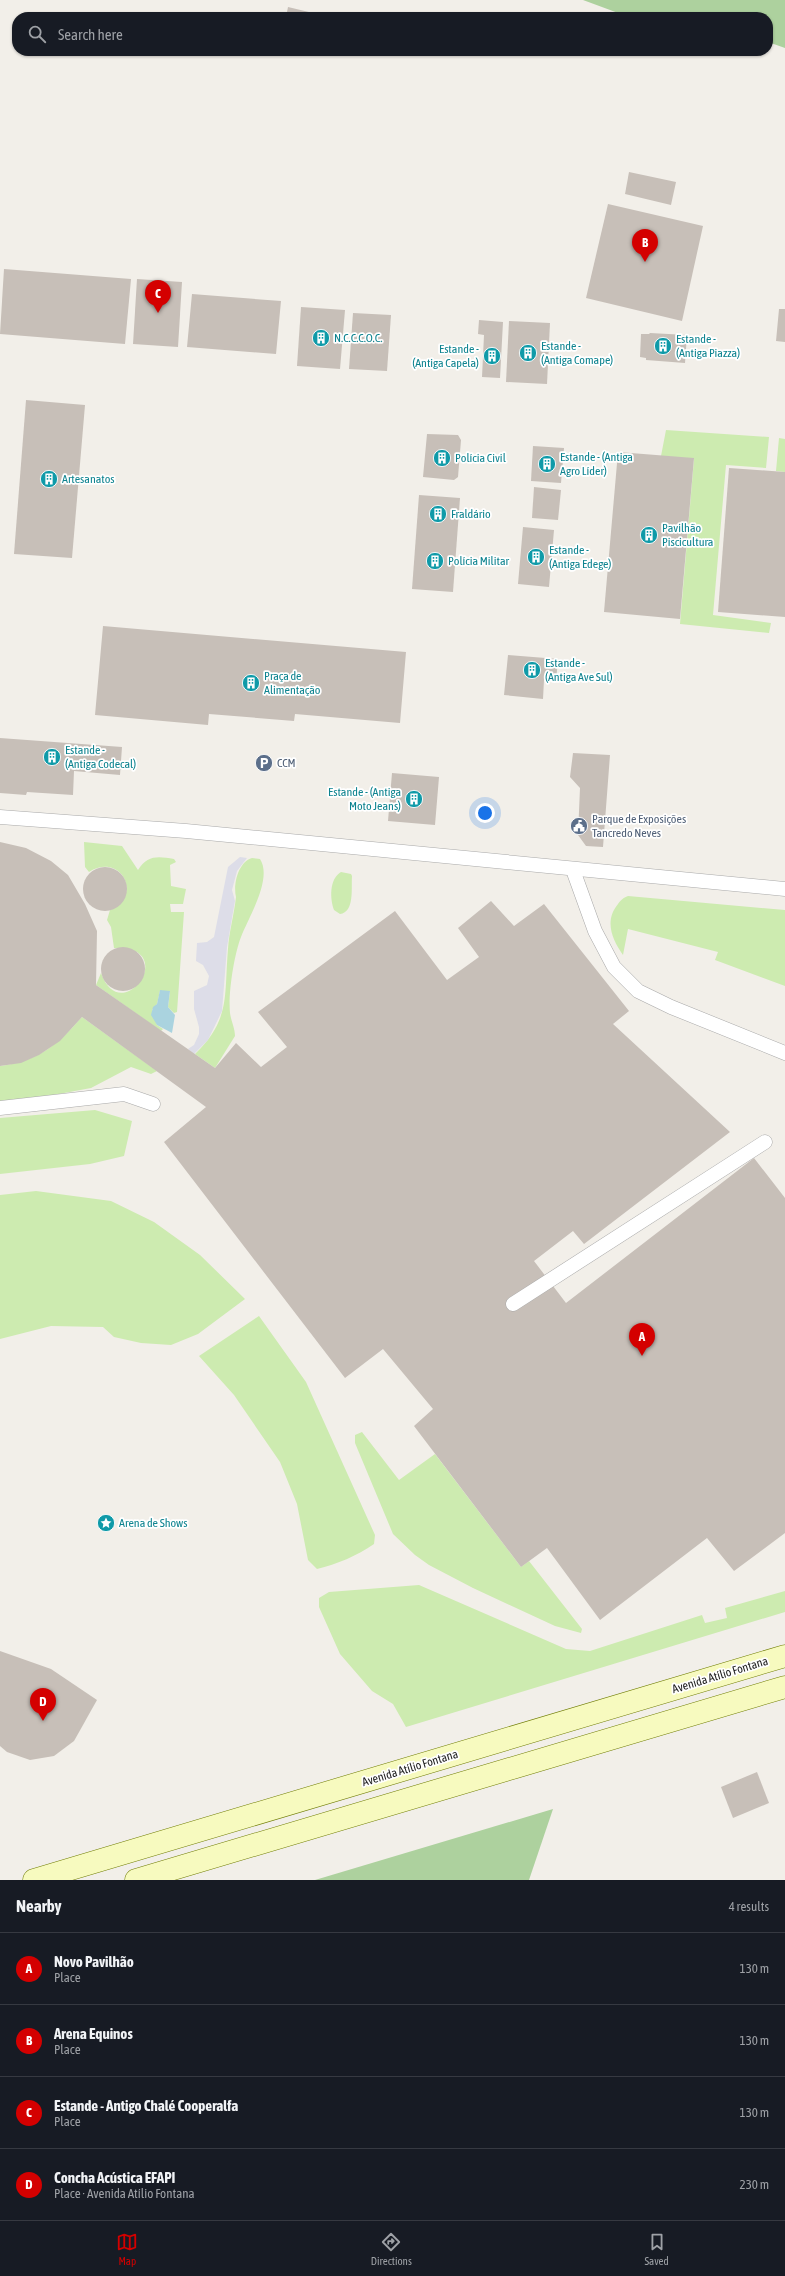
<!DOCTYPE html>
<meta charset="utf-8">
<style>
:root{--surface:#171b24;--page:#20242c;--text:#f1f3f6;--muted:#9ea1a6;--line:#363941;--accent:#d40000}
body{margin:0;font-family:"Asap Condensed",sans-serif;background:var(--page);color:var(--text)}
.you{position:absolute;left:485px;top:813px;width:14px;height:14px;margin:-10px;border:3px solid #fff;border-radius:50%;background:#1a73e8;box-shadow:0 0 0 6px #1a73e833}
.badge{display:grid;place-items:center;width:26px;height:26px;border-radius:50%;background:var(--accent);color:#fff;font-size:13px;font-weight:700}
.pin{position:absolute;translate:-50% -33px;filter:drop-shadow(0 1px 2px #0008)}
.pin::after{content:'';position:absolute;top:21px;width:14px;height:12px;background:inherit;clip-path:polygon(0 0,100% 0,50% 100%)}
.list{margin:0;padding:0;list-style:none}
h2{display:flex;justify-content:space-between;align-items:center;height:52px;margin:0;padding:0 16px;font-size:17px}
h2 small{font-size:13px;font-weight:400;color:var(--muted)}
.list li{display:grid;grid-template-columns:26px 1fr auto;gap:12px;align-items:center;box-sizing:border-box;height:72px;padding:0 16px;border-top:1px solid var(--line)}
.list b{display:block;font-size:15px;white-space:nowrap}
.list p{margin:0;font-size:13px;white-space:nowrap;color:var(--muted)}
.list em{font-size:13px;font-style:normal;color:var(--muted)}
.icon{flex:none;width:22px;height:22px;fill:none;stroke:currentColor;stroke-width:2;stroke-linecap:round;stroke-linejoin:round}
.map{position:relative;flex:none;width:785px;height:1880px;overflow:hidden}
.search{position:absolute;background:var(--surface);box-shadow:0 1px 3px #0004;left:12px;right:12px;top:12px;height:44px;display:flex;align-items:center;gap:10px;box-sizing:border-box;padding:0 14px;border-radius:16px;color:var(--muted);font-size:15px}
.sheet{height:340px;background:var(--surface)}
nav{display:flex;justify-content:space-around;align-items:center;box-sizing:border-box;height:56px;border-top:1px solid var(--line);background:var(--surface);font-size:11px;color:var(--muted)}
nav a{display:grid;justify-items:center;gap:2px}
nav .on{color:var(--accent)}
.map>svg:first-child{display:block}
</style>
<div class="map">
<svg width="785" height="1880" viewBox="0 0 785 1880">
<rect width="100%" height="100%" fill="#f2efe9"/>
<g fill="#cdebb0">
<path d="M666 430 769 437 766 468 726 465 713 615 771 623 769 633 680 624 694 459 661 456Z"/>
<path d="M779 438 785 439V472L776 471Z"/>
<path d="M84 842 122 846 138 870C147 855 158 856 174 859L176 862 170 865 171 886 186 889 183 904H170L171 912H184L177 1012 174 1013 168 1007 170 991H160L157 1004 152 1010 157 1025 163 1029 161 1031 96 985 101 973C121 1030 182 945 114 948L111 927 107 920 110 910C144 895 120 852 89 872L85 867Z"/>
<path d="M252 858 260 859C273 879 248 918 241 937 234 955 228 994 230 1013 231 1021 235 1028 235 1036L215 1068 195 1054C231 1019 224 996 228 949 229 932 234 915 236 897 233 885 238 862 252 858Z"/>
<path d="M341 872 351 874 352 876C351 888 355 912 340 914L334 910C330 899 329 879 341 872Z"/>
<path d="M628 896 785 910V986L715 960 718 952 628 929 623 955C612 939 604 921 618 904 621 900 623 898 628 896Z"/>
<path d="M82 1017 157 1071 151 1074 131 1067 91 1088 48 1096 0 1101V1066C39 1061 57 1045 82 1017Z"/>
<path d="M95 1110 132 1121 124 1156 90 1164 0 1174V1118Z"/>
<path d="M36 1191 111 1201 154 1222 200 1255 245 1299 198 1334 171 1345 141 1343 114 1337 103 1327 51 1326 0 1339V1195Z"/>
<path d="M259 1316 306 1382 375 1535 374 1544C357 1556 337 1564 317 1569L308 1560 297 1504 280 1462 234 1395 199 1356Z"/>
<path d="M362 1432 399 1480 435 1454 521 1567 529 1561 582 1629 581 1633 555 1626 473 1588 429 1565 415 1555 393 1534 355 1443V1435Z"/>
<path d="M419 1585 566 1649 590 1651 702 1615 705 1623 727 1618 725 1608 785 1591V1612L406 1727 393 1704 372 1691 340 1654 319 1607V1598L329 1592Z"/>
</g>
<g fill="#add19e">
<path d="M583 0H785V48L768 42V17H629Z"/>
<path d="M553 1809 529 1880H315Z"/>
</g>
<path fill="#dddde8" d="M240 857 247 858 237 871 232 890 235 901 227 947 222 1011 208 1040 194 1054 188 1049 194 1045 199 1034V1027L194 1009V991L207 985 209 976 203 965 196 961 197 943 207 942 214 937 228 867Z"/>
<path fill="#aad3df" d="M160 990 170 991 168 1007 175 1015 172 1033 157 1025 151 1015 153 1007 157 1004Z"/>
<g fill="#c7bfb8">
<path d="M288 7 313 13 312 17H286Z"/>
<path d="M629 172 676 182 671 205 625 194Z"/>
<path d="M608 204 703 226 682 321 586 298Z"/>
<path d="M4 269 131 279 125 344 0 334Z"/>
<path d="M137 279 182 282 178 347 133 344Z"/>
<path d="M192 294 281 301 276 354 187 347Z"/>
<path d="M301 307 345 310 340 369 297 366Z"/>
<path d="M779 309H785V342L776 341Z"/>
<path d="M353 313 391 315 387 371 349 369Z"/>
<path d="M479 320 503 322 500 378 482 377 484 335 478 334Z"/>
<path d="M509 321 550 323 547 384 506 382Z"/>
<path d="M650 333 687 335 685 363 646 360V358L640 357 641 334H649Z"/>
<path d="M26 400 85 405 72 558 14 554Z"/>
<path d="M427 434 458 435 461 440 458 477 454 480 423 477Z"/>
<path d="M533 446 564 448 561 483 531 481Z"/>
<path d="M618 452 694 458 680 619 604 612Z"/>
<path d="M729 468 785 472V617L718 612Z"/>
<path d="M534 487 561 490 558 520 532 518Z"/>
<path d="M419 495 460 498 453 592 412 589Z"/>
<path d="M523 527 554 530 549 587 518 584Z"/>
<path d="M103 626 406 652 400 723 295 714 294 721 209 714 208 725 95 715Z"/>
<path d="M508 655 558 659 556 681 544 680 543 699 504 695Z"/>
<path d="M0 738 122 747 120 775 74 771 73 795 27 792 26 795 0 793Z"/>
<path d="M573 753 610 755 603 847 586 846 578 835 580 788 570 777Z"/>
<path d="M392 773 439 777 435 825 388 821Z"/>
<path d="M0 842 26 848 51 861 68 875 85 904 97 931 96 985 215 1068 236 1043 261 1067 287 1047 258 1012 395 911 447 980 479 957 458 928 491 901 514 926 544 904 629 1011 613 1024 730 1132 584 1244 573 1231 534 1261 566 1303 754 1158 785 1198V1533L734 1571 707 1538 600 1620 547 1548 521 1567 414 1426 433 1409 383 1349 345 1378 164 1142 206 1107 82 1017 60 1041 39 1055 21 1063 0 1066Z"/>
<circle cx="105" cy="889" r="22"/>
<circle cx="123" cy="969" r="22"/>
<path d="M0 1651 51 1669 97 1700 74 1741 54 1756 30 1760 7 1752 0 1746Z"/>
<path d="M757 1772 769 1803 733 1818 721 1787Z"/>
</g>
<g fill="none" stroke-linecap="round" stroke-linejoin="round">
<defs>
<g id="lane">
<path d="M0 817 186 831 785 889"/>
<path d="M573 870 595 931 614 967 638 991 671 1007 785 1053"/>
<path d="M0 1108 124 1094 153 1104"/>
<path d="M513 1304 765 1142"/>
</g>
<g id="secondary">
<path d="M34 1880 785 1656"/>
<path d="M136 1880 785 1687"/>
</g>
</defs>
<use href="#lane" stroke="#a9a9a9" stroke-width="15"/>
<use href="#secondary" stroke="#707d05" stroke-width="23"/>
<use href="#lane" stroke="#fff" stroke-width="14"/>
<use href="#secondary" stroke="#f7fabf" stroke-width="22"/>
</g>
<defs>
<symbol id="building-disc" viewBox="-11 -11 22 22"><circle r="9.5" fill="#0f9aa8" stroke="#fff"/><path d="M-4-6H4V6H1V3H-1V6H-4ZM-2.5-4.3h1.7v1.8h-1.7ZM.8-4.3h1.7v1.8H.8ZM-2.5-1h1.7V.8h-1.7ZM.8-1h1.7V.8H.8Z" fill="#fff"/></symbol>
<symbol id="parking-disc" viewBox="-11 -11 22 22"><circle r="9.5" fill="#5c6f8a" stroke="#fff"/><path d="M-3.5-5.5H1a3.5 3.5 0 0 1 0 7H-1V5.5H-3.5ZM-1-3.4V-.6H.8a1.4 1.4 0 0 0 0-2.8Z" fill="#fff"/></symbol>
<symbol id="civic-disc" viewBox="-11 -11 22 22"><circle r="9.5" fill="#5c6f8a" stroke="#fff"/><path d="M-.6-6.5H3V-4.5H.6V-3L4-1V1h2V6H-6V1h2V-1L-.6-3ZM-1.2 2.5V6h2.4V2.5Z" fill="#fff"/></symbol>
<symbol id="sight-disc" viewBox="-11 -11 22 22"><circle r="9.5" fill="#0f9aa8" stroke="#fff"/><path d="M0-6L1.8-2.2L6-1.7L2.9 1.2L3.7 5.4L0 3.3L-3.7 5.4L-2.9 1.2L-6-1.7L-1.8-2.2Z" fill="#fff"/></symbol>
</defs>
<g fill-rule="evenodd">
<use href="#building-disc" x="311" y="328" width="20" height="20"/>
<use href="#building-disc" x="653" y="336" width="20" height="20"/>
<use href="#building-disc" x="518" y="343" width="20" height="20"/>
<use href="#building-disc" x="482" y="346" width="20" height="20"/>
<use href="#building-disc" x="432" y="448" width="20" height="20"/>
<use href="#building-disc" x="537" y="454" width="20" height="20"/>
<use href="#building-disc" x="39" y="469" width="20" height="20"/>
<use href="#building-disc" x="428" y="504" width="20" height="20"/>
<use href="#building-disc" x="639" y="525" width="20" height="20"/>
<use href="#building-disc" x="526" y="547" width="20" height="20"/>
<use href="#building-disc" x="425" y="551" width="20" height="20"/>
<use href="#building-disc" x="522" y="660" width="20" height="20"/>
<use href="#building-disc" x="241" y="673" width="20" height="20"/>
<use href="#building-disc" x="42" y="747" width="20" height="20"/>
<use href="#parking-disc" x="254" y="753" width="20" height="20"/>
<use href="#building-disc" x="404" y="789" width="20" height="20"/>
<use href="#civic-disc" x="569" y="816" width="20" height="20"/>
<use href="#sight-disc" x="96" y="1513" width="20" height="20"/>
</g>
<g text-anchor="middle" stroke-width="3.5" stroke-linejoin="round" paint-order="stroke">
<g font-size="12" fill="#0d838f" stroke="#fff" text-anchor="start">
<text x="334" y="342">N.C.C.C.O.C.</text>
<text x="676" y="343">Estande -<tspan x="676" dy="14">(Antiga Piazza)</tspan></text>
<text x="541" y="350">Estande -<tspan x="541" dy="14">(Antiga Comape)</tspan></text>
<text x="479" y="353" text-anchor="end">Estande -<tspan x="479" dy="14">(Antiga Capela)</tspan></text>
<text x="560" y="461">Estande - (Antiga<tspan x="560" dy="14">Agro Líder)</tspan></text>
<text x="455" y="462">Polícia Civil</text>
<text x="62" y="483">Artesanatos</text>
<text x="451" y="518">Fraldário</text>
<text x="662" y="532">Pavilhão<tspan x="662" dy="14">Piscicultura</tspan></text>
<text x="549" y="554">Estande -<tspan x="549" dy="14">(Antiga Edege)</tspan></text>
<text x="448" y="565">Polícia Militar</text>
<text x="545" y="667">Estande -<tspan x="545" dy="14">(Antiga Ave Sul)</tspan></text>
<text x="264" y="680">Praça de<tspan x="264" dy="14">Alimentação</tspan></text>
<text x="65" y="754">Estande -<tspan x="65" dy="14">(Antiga Codecal)</tspan></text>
<text x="401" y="796" text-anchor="end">Estande - (Antiga<tspan x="401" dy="14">Moto Jeans)</tspan></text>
<text x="119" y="1527">Arena de Shows</text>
</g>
<g font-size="12" fill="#4e5e75" stroke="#fff" text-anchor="start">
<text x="277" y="767">CCM</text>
<text x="592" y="823">Parque de Exposições<tspan x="592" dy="14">Tancredo Neves</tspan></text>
</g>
<g font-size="12" fill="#222" stroke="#fff">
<text transform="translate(720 1675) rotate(-17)" y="4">Avenida Atílio Fontana</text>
<text transform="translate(410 1768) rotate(-17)" y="4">Avenida Atílio Fontana</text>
</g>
</g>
</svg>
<div class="you"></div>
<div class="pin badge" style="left:642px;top:1356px">A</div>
<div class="pin badge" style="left:645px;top:262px">B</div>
<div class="pin badge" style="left:158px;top:313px">C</div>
<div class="pin badge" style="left:43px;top:1721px">D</div>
<div class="search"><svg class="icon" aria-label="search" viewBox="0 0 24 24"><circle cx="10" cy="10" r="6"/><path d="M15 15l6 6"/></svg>Search here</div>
</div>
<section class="sheet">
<h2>Nearby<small>4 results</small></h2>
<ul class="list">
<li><span class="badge">A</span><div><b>Novo Pavilhão</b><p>Place</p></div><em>130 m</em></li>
<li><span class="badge">B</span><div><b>Arena Equinos</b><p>Place</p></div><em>130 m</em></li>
<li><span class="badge">C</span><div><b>Estande - Antigo Chalé Cooperalfa</b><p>Place</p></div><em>130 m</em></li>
<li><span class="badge">D</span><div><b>Concha Acústica EFAPI</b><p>Place · Avenida Atílio Fontana</p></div><em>230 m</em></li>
</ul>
</section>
<nav>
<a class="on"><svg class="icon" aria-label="map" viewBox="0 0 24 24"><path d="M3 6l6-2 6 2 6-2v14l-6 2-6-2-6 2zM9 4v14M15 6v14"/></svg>Map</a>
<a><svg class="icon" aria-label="directions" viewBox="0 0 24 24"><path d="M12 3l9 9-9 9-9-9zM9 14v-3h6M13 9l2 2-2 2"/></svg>Directions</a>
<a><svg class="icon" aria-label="saved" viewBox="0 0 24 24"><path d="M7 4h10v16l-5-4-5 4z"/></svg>Saved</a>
</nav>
